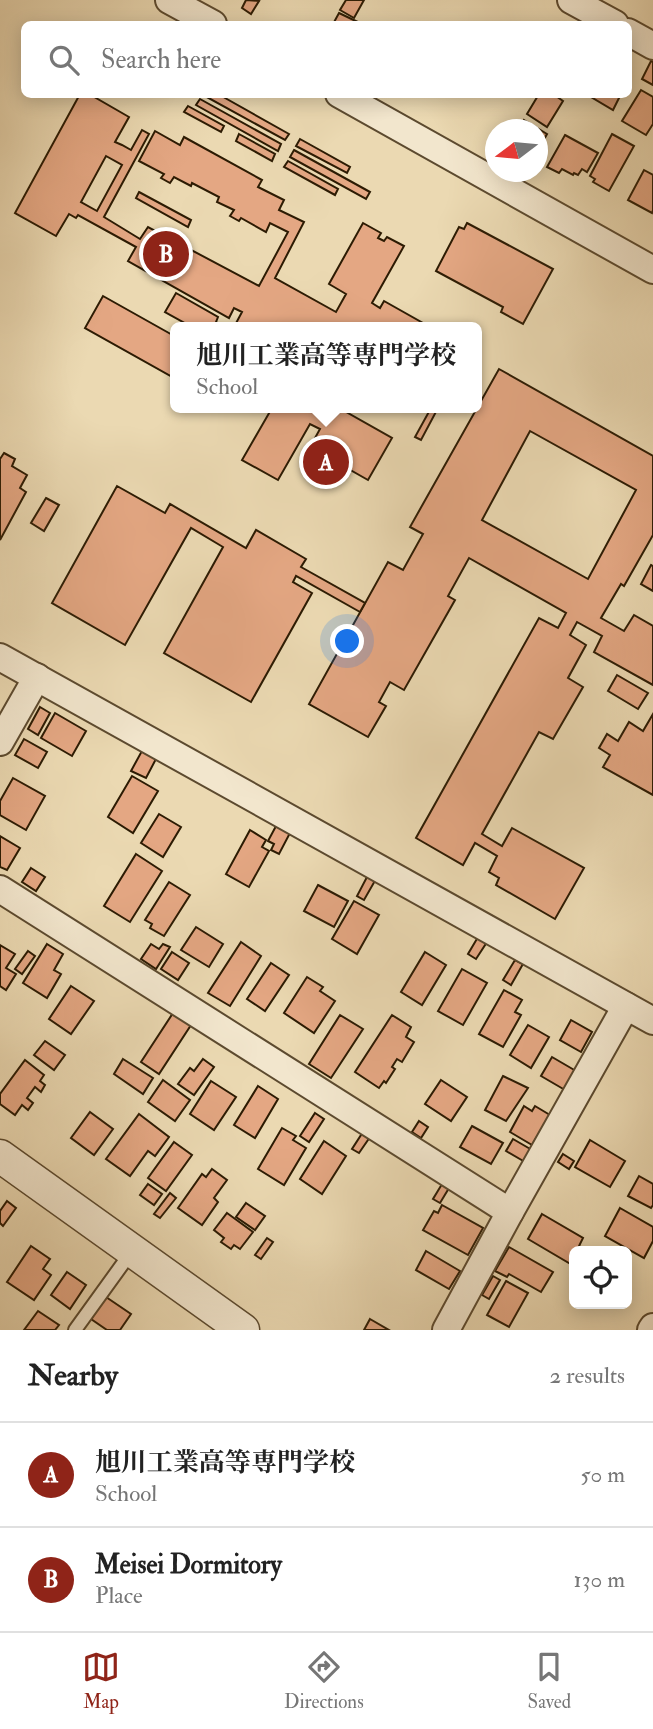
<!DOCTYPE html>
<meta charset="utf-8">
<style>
:root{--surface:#fff;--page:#f6f6f6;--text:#222;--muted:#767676;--line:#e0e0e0;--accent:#8f2418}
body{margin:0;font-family:"IM FELL Double Pica","Noto Serif JP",serif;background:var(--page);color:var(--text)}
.controls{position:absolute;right:21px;bottom:21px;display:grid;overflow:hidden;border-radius:10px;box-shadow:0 4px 18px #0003}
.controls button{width:63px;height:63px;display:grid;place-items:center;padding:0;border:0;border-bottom:2px solid var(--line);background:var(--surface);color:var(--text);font:35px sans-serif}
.compass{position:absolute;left:485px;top:119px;width:63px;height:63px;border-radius:50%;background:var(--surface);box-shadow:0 4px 18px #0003;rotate:254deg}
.you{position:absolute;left:348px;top:642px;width:24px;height:24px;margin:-18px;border:5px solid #fff;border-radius:50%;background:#1a73e8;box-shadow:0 0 0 10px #1a73e833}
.badge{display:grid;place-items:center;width:46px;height:46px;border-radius:50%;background:var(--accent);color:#fff;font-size:23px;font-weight:700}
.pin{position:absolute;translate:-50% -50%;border:4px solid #fff;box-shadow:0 2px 7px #0006}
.popup{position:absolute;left:170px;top:322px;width:312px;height:91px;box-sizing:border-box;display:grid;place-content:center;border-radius:10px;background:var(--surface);filter:drop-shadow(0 2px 5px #0005);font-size:23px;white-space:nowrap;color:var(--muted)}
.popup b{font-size:26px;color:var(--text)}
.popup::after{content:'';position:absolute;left:50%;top:100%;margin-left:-14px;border:14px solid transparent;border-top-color:var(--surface)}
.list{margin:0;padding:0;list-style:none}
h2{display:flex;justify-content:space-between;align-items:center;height:91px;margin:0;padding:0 28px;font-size:30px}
h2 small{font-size:23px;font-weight:400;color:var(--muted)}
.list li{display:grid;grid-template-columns:46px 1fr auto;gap:21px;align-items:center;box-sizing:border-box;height:105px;padding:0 28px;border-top:2px solid var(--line)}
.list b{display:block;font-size:26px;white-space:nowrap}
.list p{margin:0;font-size:23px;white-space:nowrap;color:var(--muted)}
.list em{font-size:23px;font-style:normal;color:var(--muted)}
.icon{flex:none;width:38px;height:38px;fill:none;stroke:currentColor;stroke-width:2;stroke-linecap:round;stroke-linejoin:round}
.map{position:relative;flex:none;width:653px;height:1330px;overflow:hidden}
.search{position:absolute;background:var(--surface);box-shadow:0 4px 18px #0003;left:21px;right:21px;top:21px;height:77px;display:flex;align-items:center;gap:18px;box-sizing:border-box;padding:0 24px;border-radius:10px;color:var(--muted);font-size:26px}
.sheet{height:301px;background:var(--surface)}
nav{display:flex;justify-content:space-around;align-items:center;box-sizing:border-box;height:98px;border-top:2px solid var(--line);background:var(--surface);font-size:19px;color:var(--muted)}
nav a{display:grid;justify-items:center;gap:4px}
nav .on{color:var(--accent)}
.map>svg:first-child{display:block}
</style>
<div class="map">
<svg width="653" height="1330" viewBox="0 0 653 1330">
<rect width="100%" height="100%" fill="#ebd9b2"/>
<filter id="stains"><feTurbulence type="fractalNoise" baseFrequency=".00286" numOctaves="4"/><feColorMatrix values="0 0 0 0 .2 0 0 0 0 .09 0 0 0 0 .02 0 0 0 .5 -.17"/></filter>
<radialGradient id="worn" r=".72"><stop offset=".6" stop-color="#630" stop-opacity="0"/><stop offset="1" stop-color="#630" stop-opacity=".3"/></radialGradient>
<g fill="#e4a783" stroke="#2c1b03" stroke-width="2" fill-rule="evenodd">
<path d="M246 0 259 1 251 14 242 8Z"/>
<path d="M346 0H364L354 18 340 10Z"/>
<path d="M339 13 362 24H333Z"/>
<path d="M651 61 653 62V85L642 79Z"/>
<path d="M641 90 653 97V124L646 135 622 121Z"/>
<path d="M80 94H89L129 117 115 142 122 145 131 150 142 130 149 134 104 217 140 239 148 227 259 286 288 232 270 223 266 232 241 218 239 221 230 216 234 210 217 202 219 197 192 183 191 186 174 177 170 183 161 178 164 174 139 161 155 131 180 145 184 137 262 180 258 187 284 200 279 210 304 222 275 278 336 312 346 294 329 284 363 223 381 233 378 238 384 241 387 237 404 246 372 303 380 308 384 301 430 327H254L251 326V327H234L242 312 234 308 229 318 128 261 136 247 78 215 76 218 69 214 56 236 15 213ZM106 156 122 165 97 211 81 202Z"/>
<path d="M218 94 289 134 285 140 203 95Z"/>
<path d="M539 94H553L563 101 547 127 527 114Z"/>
<path d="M586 94H621L613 110Z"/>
<path d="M200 99 281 144 278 151 196 105Z"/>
<path d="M188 106 224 126 221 132 184 112Z"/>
<path d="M524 120 547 134 538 150V130H519Z"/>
<path d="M239 134 275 154 272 161 236 141Z"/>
<path d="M612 134 634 146 609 191 593 182 595 179 590 176Z"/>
<path d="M565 135 598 153 587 172 582 169 578 175 574 173 573 175 562 169 559 173 547 167Z"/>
<path d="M300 139 350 167 347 173 296 146Z"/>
<path d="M294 150 370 192 366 199 290 157Z"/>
<path d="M288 161 338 189 335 195 284 167Z"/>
<path d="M644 170 653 175V210L652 213 628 200Z"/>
<path d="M139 192 191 220 188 227 136 198Z"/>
<path d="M467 223 553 269 523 324 501 312 503 307 436 271 459 227 464 229Z"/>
<path d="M176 293 218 317 216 322 225 327H192L165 312Z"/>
<path d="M103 296 176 337V379L85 328Z"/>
<path d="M499 369 653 456V535L624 586 621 584 601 618 624 631 634 615 653 626V685L594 652 602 636 577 622 570 635 586 645 568 678 583 687 553 739 539 732 482 834 502 846 512 828 584 868 555 919 496 885 499 878 489 872 497 856 475 843 463 865 416 838 539 618 558 628 566 613 469 558 448 596 455 600 404 690 390 682 379 702 386 706 368 737 309 704 388 562 403 570 423 534 410 527ZM530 431 636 490 588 579 482 520Z"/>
<path d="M272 408H318L317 409 328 415 332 408H339L392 438 368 480 310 447 320 429 310 424 278 480 242 460Z"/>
<path d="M431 408H438L421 440 415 437Z"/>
<path d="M4 453 15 459 12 466 27 475 20 488 26 492 0 540V459Z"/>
<path d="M117 486 165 513 170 504 246 548 256 530 306 559 301 567 365 603 360 612 296 576 293 582 312 593 251 702 164 653 223 547 191 528 125 645 52 603Z"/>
<path d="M46 498 59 505 44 531 31 523Z"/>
<path d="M651 565 653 566V591L641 584Z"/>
<path d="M617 675 648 693 638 709 608 691Z"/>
<path d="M40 707 50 713 38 735 28 729Z"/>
<path d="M55 713 86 731 72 756 41 738Z"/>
<path d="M653 714V795L603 767 610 755 599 748 607 734 618 741 629 722 643 731Z"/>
<path d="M24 739 47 752 38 768 15 755Z"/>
<path d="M143 749 157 757 146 778 131 771Z"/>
<path d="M132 776 158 791 133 833 108 817Z"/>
<path d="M13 778 45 796 26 830 0 815V801Z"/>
<path d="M159 814 181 827 163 857 141 843Z"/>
<path d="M276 826 290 833 279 854 271 850 274 844 268 841Z"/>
<path d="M250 830 266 840 262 847 269 851 249 887 226 874Z"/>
<path d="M0 836 20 848 7 870 0 867Z"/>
<path d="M136 854 162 871 130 922 104 906Z"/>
<path d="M31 868 45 877 36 891 22 882Z"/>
<path d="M368 875 376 879 364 900 357 896Z"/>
<path d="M169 882 190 895 164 936 150 928 152 924 145 920Z"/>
<path d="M318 885 348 901 334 927 304 911Z"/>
<path d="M354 901 379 915 357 954 332 939Z"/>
<path d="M196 927 223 944 209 967 181 950Z"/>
<path d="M478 937 487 942 476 959 468 954Z"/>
<path d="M241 942 261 956 230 1006 208 993Z"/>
<path d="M47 944 63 954 54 970 61 974 47 998 23 983Z"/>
<path d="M151 944 159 949 163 944 170 947 156 969 141 959Z"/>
<path d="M0 945 15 954 6 968 16 974 6 990 0 986Z"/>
<path d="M28 951 35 956 22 974 15 969Z"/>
<path d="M172 952 189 963 178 980 161 969Z"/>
<path d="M425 952 446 965 422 1005 401 992Z"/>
<path d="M515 960 523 964 511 985 503 980Z"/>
<path d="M271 963 289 975 265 1011 247 999Z"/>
<path d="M462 969 487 983 463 1025 438 1011Z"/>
<path d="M307 977 323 987 320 991 335 1001 314 1033 284 1013Z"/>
<path d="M71 986 94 1001 71 1034 49 1019Z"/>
<path d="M504 990 522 1000 515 1012 521 1015 503 1047 479 1034Z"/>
<path d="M173 1013 191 1025 159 1074 141 1062Z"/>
<path d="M340 1015 363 1029 331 1078 309 1064Z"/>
<path d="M392 1015 411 1027 406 1037 414 1042 402 1062 397 1059 392 1067 395 1069 386 1083 384 1081 379 1088 355 1072Z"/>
<path d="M571 1020 592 1032 581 1052 560 1040Z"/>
<path d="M528 1025 549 1037 531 1068 510 1055Z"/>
<path d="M45 1041 65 1055 54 1070 34 1055Z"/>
<path d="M552 1057 576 1071 565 1090 541 1076Z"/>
<path d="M123 1059 153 1078 143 1094 114 1074Z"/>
<path d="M203 1059 214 1067 194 1095 178 1084 190 1068 194 1071Z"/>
<path d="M25 1060 44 1075 40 1081 45 1085 41 1092 35 1087 27 1098 33 1103 28 1110 22 1105 15 1115 0 1104V1094Z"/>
<path d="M503 1076 528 1088 506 1121 485 1110Z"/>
<path d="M163 1080 190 1100 175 1121 148 1102Z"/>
<path d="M441 1080 467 1097 451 1121 425 1104Z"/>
<path d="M211 1081 236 1097 214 1130 190 1114Z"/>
<path d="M258 1086 278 1099 255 1138 234 1125Z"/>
<path d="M524 1106 532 1111 535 1106 550 1115 532 1145 510 1132Z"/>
<path d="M90 1112 113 1129 94 1155 71 1138Z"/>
<path d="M315 1113 324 1119 309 1142 300 1136Z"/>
<path d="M139 1114 169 1137 155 1156 148 1151 130 1176 106 1159Z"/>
<path d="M419 1121 428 1127 421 1138 412 1132Z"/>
<path d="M472 1126 503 1143 491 1164 460 1147Z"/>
<path d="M282 1128 296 1136 293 1140 306 1148 284 1185 258 1169Z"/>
<path d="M363 1132 370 1137 359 1153 352 1149Z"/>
<path d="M513 1139 532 1150 525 1162 506 1151Z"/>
<path d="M590 1140 625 1161 610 1187 575 1167Z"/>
<path d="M324 1141 346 1156 322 1194 300 1179Z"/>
<path d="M174 1142 192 1155 166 1191 148 1178Z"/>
<path d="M563 1154 574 1161 569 1169 558 1162Z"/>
<path d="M212 1169 227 1180 214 1198 218 1202 202 1225 178 1208 202 1174 206 1177Z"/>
<path d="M639 1176 653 1184V1205L651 1208 628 1196Z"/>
<path d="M148 1184 162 1194 154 1205 140 1195Z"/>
<path d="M442 1184 449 1188 440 1203 433 1199Z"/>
<path d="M170 1193 176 1198 160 1218 154 1214Z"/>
<path d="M7 1201 16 1208 3 1226 0 1223V1211Z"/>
<path d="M246 1203 265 1216 255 1230 236 1217Z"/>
<path d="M442 1205 483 1228 468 1255 423 1230 434 1211 438 1213Z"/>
<path d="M620 1208 653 1227V1241L644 1258 605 1236Z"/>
<path d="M227 1213 253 1232 240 1249 234 1245 231 1249 221 1242 224 1238 214 1230Z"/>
<path d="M542 1214 583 1238 579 1246 588 1251H574V1266L528 1239Z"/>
<path d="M267 1238 273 1242 261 1259 255 1255Z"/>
<path d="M31 1246 50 1259 43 1269 51 1275 34 1300 7 1282Z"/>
<path d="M509 1247 553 1272 541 1292 509 1274 507 1277 495 1271Z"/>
<path d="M426 1251 460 1271 449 1289 416 1270Z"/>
<path d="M67 1272 86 1285 70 1309 51 1295Z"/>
<path d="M493 1276 500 1280 489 1299 482 1295Z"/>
<path d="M506 1281 528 1293 509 1327 487 1315Z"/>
<path d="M106 1297 131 1314 120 1330H107L91 1319Z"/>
<path d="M38 1311 59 1325 55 1330H24Z"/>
<path d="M370 1319 389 1330H364Z"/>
</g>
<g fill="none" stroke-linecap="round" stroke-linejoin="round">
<defs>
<path id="service" d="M75 1330 132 1251"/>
<g id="minor">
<path d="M169 0 213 24"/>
<path d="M571 0 615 24"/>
<path d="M628 32 653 46"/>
<path d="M339 94 653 270"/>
<path d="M0 657 653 1021"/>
<path d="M0 742 37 677"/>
<path d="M0 889 510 1212"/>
<path d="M446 1330 510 1212 626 1006"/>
<path d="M651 1330 653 1327"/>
</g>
<path id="tertiary" d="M0 1156 243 1330"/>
</defs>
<use href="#service" stroke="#5c4a2f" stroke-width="16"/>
<use href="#minor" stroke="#5c4a2f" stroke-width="30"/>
<use href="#tertiary" stroke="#5c4a2f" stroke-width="35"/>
<use href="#service" stroke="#f2e6cd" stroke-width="12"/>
<use href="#minor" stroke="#f2e6cd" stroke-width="26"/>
<use href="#tertiary" stroke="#f2e6cd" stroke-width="32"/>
</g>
<rect width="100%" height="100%" filter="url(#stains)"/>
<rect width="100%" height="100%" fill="url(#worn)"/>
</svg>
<div class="controls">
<button><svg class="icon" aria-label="locate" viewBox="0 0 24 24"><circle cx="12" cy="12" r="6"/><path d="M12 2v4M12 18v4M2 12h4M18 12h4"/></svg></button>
</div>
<svg class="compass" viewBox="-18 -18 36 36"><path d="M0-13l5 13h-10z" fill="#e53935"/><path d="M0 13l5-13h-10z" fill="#767676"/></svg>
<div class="you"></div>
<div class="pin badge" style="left:326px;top:462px">A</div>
<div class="popup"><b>旭川工業高等専門学校</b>School</div>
<div class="pin badge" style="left:166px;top:254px">B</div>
<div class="search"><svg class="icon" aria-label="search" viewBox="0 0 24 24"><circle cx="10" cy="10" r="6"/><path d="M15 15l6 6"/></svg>Search here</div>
</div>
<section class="sheet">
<h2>Nearby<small>2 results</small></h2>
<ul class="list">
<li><span class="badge">A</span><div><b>旭川工業高等専門学校</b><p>School</p></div><em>50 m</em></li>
<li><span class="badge">B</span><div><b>Meisei Dormitory</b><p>Place</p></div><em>130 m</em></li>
</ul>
</section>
<nav>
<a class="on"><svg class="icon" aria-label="map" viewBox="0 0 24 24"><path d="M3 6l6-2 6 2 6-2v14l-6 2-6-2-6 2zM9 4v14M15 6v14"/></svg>Map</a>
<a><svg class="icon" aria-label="directions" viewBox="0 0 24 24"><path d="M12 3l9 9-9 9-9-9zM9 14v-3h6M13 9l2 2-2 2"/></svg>Directions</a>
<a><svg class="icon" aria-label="saved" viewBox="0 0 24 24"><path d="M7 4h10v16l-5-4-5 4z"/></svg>Saved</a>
</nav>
